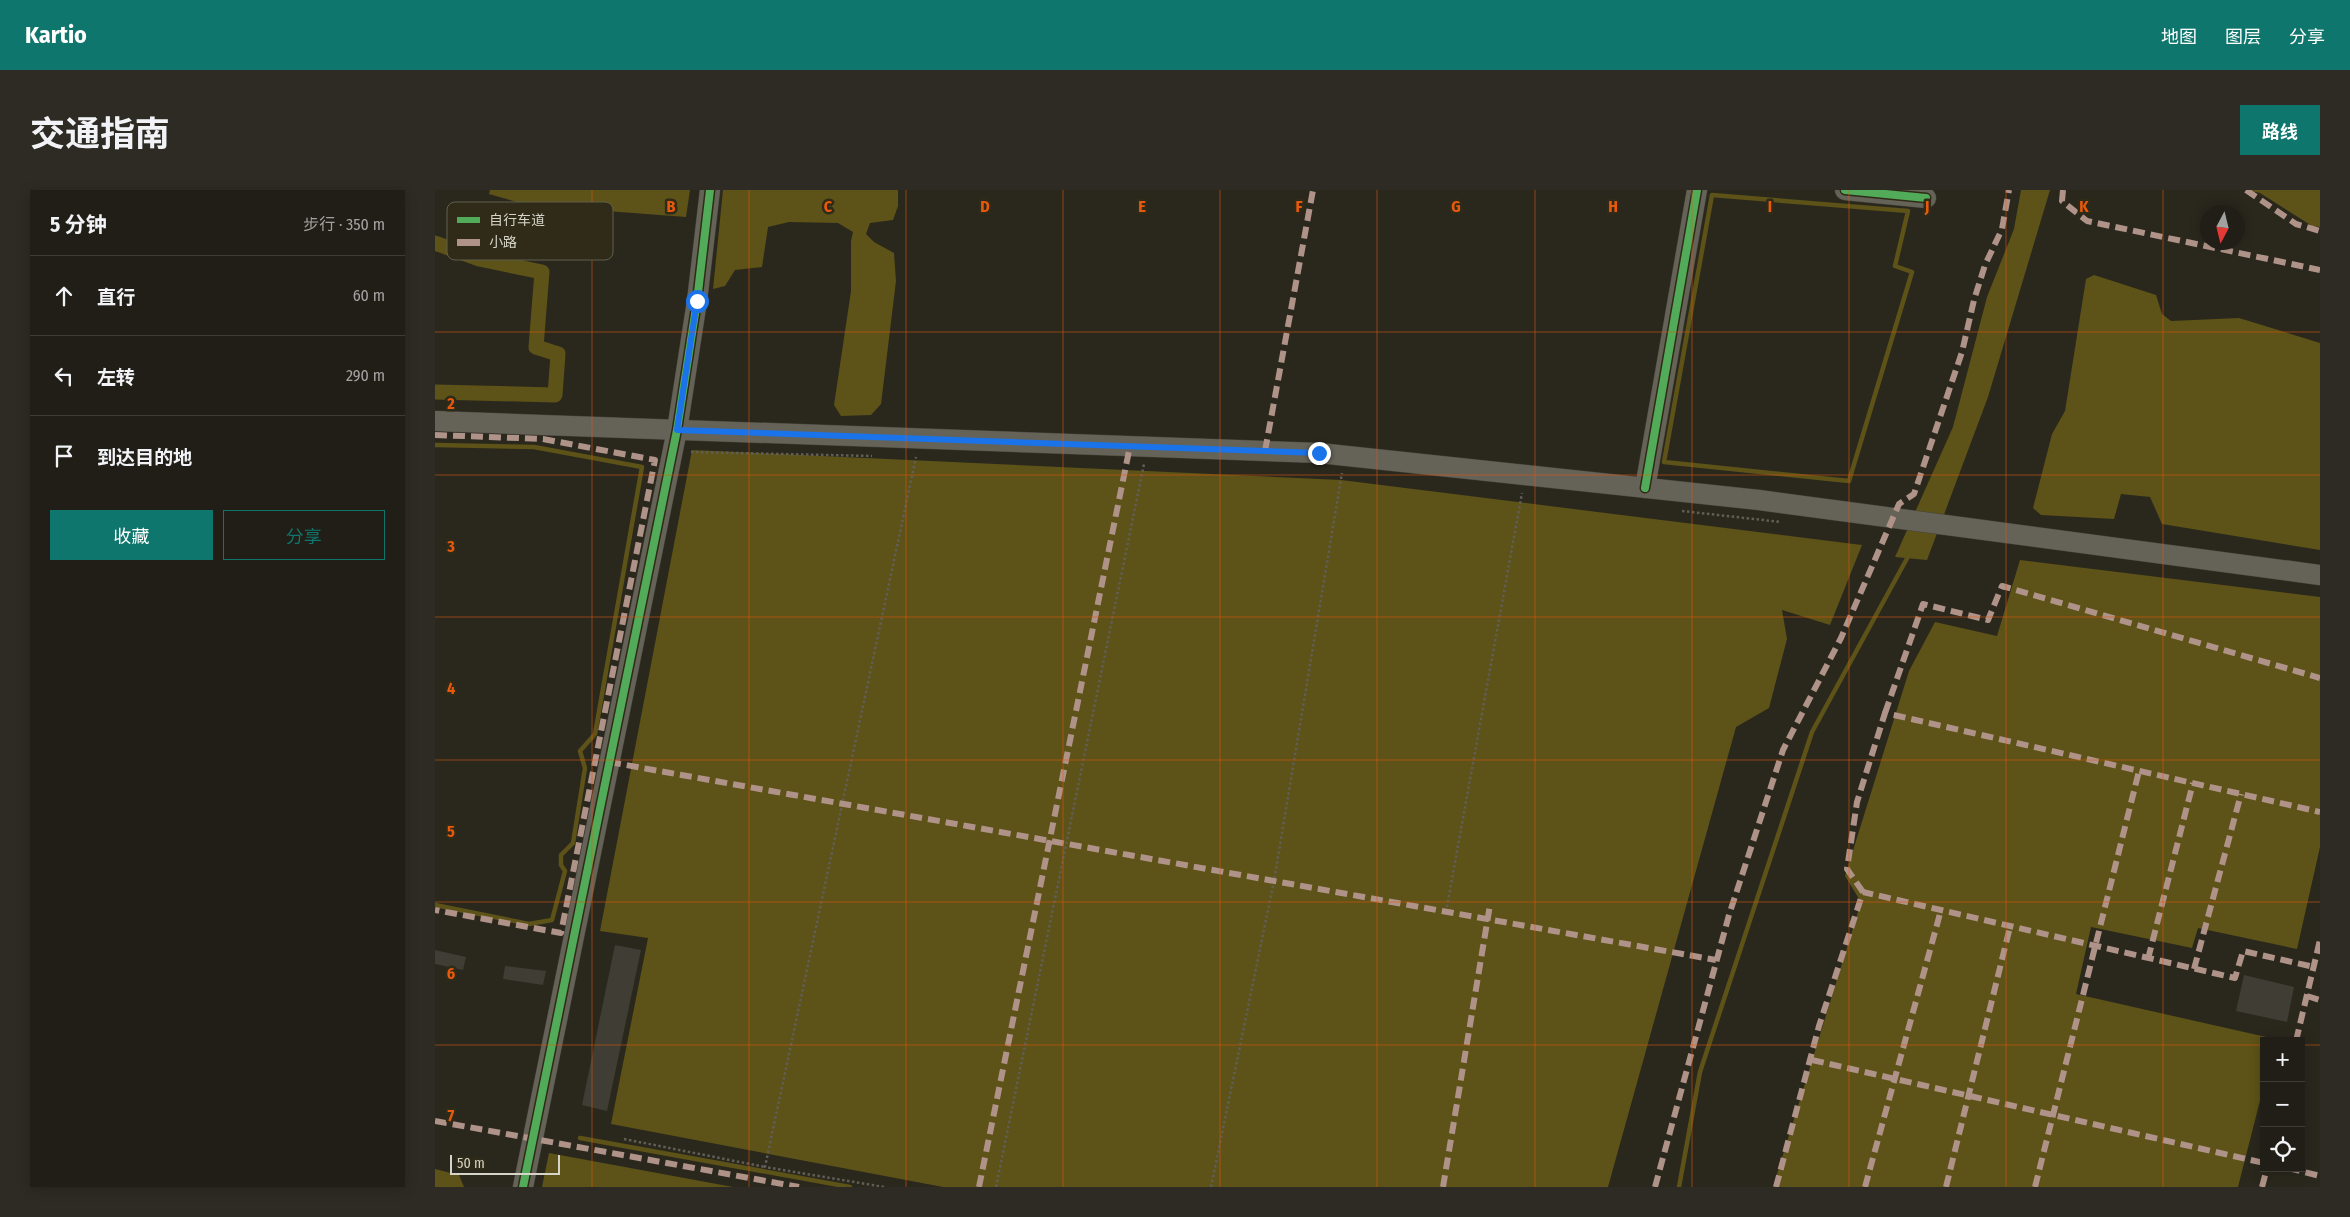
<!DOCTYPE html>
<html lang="zh">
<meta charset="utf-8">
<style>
:root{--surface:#201e16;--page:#2d2b23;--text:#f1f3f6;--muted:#a2a2a1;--line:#3d3c35;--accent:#0f766e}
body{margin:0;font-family:"Fira Sans Condensed","Noto Sans SC",sans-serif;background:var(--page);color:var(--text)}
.controls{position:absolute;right:15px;bottom:15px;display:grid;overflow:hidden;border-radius:0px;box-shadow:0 2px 12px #0003}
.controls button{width:45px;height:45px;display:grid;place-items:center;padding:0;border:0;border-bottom:1px solid var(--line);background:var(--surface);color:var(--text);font:25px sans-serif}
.compass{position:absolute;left:1765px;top:15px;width:45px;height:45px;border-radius:50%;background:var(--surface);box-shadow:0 2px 12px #0003;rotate:187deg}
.scale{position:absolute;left:15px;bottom:12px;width:110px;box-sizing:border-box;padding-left:5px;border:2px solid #d6d4c8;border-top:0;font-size:14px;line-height:18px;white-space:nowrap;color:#d6d4c8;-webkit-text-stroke:4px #2f2b18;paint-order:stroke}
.stop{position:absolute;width:15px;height:15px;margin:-11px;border:4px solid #1a73e8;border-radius:50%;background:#fff}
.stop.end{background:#1a73e8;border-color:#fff;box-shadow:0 1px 5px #0008}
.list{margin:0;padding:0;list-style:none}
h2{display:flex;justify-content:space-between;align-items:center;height:65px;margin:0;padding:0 20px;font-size:21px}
h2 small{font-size:16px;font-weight:400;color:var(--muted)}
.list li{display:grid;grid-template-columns:32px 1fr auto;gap:15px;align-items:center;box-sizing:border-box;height:80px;padding:0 20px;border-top:1px solid var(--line)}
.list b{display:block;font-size:19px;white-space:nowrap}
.list em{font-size:16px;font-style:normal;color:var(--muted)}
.actions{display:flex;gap:10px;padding:15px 20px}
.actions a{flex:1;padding:11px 0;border:1px solid var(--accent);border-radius:0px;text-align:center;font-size:18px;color:var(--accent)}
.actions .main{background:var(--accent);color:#fff}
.icon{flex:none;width:28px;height:28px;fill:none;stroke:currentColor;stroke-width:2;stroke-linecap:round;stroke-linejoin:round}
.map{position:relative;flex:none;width:1885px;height:997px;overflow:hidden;border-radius:0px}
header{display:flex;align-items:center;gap:30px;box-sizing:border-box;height:70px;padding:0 25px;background:var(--accent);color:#fff}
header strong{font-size:24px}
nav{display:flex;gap:28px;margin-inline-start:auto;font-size:18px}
.intro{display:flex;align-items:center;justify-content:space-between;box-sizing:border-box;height:120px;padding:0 30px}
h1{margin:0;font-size:35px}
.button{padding:12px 22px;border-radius:0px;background:var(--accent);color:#fff;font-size:18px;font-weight:700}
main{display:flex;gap:30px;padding:0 30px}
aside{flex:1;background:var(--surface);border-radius:0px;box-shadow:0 2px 12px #0003}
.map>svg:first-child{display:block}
</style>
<header>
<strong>Kartio</strong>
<nav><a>地图</a><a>图层</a><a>分享</a></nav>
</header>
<div class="intro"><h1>交通指南</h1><a class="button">路线</a></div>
<main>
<aside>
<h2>5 分钟<small>步行 · 350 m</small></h2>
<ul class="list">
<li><svg class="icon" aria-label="ahead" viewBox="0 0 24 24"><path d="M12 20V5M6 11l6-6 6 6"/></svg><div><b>直行</b></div><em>60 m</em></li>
<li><svg class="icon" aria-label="left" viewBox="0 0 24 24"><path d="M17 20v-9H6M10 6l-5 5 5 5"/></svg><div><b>左转</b></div><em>290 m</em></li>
<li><svg class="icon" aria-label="arrive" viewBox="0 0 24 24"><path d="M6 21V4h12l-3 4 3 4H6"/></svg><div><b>到达目的地</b></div></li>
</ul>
<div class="actions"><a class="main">收藏</a><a>分享</a></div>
</aside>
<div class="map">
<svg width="1885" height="997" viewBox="0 0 1885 997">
<rect width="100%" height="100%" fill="#2a281d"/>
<g fill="#5d5217">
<path d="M55 0H255L251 27 92 15 54 4Z"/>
<path d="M288 0H463V16L458 30 435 33 431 44 439 52 459 63 461 91 446 214 436 225 406 226 399 215 416 101V51L418 42 403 33 354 32 333 37 327 77 300 80 290 96 278 99Z"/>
<path d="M1586 0H1615L1553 207 1492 370 1460 367 1518 237 1552 107 1579 39Z"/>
<path d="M1812 0H1885V37L1877 36 1825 3Z"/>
<path d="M1659 85 1721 105 1727 124 1736 131 1804 128 1885 153V360L1727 334 1715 307 1686 304 1679 329 1606 325 1598 318 1617 244 1630 221 1651 89Z"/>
<path d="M257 260 906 290 1427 355 1395 435 1347 420 1352 449 1334 518 1301 537 1173 997H508L176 934 213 748 165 741Z"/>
<path d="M1585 370 1885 407V657L1862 759 1763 738 1757 758 1656 737 1641 804 1840 849V851H1829V895L1803 997H1338L1426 712 1410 686 1474 481 1500 432 1562 446Z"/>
<path d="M114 963 298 997H107Z"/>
<path d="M0 979 24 985 29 997H0Z"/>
</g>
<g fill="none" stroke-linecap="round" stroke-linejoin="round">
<g stroke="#5d5217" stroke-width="4.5">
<path d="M1277 5 1473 21 1460 76 1477 82 1414 291 1229 272Z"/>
<path d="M0 255 99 257 207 277 160 544 145 561 150 578 138 653 126 665V675L130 681 117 730 94 734 0 715"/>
<path d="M145 948 415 997"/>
<path d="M1244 997 1265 882 1377 542 1475 363"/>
</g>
<path stroke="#5d5217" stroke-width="15" d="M0 53 44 69 107 82 101 157 123 164 120 205 0 202"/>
</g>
<g fill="#3f3d34">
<path d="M180 755 206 760 172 921 147 915Z"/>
<path d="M0 760 31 767 28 780 0 774Z"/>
<path d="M70 776 111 781 108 795 68 789Z"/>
<path d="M1809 785 1859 797 1852 832 1801 821Z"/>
</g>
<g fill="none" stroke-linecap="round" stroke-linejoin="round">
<defs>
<g id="secondary">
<path d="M1410 0 1491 8"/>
<path d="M0 231 884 263 1324 310 1885 385"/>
<path d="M1210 298 1262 0"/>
<path d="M88 997 242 240 262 111 275 0"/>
</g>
</defs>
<use href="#secondary" stroke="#45433b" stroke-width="21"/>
<g stroke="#605e57" stroke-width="2.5" stroke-dasharray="2.5 2.5" stroke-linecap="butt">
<path d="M256 262 437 266"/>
<path d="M1247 321 1346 332"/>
<path d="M1011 722 1087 303"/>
<path d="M189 949 330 977"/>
<path d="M449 997 330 977 481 267"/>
<path d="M561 997 709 274"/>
<path d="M776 997 839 691 907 283"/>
</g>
<use href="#secondary" stroke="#656357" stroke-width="20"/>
<g stroke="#af9288" stroke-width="6" stroke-dasharray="12 6" stroke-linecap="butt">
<path d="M1628 0 1627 11 1652 31 1885 80"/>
<path d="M1811 0 1861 34 1885 41"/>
<path d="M0 245 108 249 220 270 126 743 0 720"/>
<path d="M830 261 878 0"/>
<path d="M1450 523 1488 414 1553 430 1567 396 1885 488"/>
<path d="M174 572 1281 770"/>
<path d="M1428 702 1412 679 1422 612 1450 523 1885 622"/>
<path d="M1713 769 1758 593"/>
<path d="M1759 779 1806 604"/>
<path d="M1872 806 1885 810"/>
<path d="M1861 851 1885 750"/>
<path d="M1377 870 1829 973"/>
<path d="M0 931 364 997"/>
<path d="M1853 978 1885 986"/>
<path d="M544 997 695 256"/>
<path d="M1008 997 1055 715"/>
<path d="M1220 997 1294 725 1348 560 1406 448 1464 314 1479 304 1527 162 1539 110 1550 75 1567 39 1574 0"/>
<path d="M1341 997 1384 836 1428 702 1800 788 1808 761 1879 777"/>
<path d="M1430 997 1506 720"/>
<path d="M1511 997 1575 737"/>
<path d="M1600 997 1704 581"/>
<path d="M1827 997 1832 978"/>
</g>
<defs>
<g id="cycleway">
<path d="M1410 0 1491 8"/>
<path d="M1210 298 1262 0"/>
<path d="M88 997 242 240 262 111 275 0"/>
</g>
</defs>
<use href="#cycleway" stroke="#2f2b18" stroke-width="11"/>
<use href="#cycleway" stroke="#51ab58" stroke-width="8"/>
</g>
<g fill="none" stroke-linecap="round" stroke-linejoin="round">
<path stroke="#1a73e8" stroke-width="6" d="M262 111 242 240 884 263"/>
</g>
<path fill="none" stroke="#e8590c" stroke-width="1" stroke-opacity="0.55" d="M157 0V997M314 0V997M471 0V997M628 0V997M785 0V997M942 0V997M1100 0V997M1257 0V997M1414 0V997M1571 0V997M1728 0V997M0 142H1885M0 285H1885M0 427H1885M0 570H1885M0 712H1885M0 855H1829M1866 855H1885"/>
<rect x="12" y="12" width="166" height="58" rx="8" fill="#2f2b18" stroke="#615e4d" stroke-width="1"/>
<rect x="22" y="27" width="23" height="6" fill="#51ab58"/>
<rect x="22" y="49" width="23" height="7" fill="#af9288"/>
<g font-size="14" fill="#d6d4c8">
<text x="54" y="35">自行车道</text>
<text x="54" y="57">小路</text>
</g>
<g font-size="16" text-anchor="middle" font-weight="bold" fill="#e8590c" stroke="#2f2b18" stroke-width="5" stroke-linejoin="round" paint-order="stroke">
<text x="236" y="22">B</text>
<text x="393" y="22">C</text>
<text x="550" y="22">D</text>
<text x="707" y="22">E</text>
<text x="864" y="22">F</text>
<text x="1021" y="22">G</text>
<text x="1178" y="22">H</text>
<text x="1335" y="22">I</text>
<text x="1492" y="22">J</text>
<text x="1649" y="22">K</text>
<text x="16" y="219">2</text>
<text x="16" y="362">3</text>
<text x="16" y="504">4</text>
<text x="16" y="647">5</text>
<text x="16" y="789">6</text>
<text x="16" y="931">7</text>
</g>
</svg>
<div class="controls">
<button>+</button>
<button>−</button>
<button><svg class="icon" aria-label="locate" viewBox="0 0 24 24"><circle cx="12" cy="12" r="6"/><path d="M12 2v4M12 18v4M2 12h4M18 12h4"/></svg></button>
</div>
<svg class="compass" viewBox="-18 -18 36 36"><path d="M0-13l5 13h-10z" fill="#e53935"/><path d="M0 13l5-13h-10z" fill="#a2a2a1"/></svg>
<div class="scale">50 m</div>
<div class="stop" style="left:262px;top:111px"></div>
<div class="stop end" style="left:884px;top:263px"></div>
</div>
</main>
